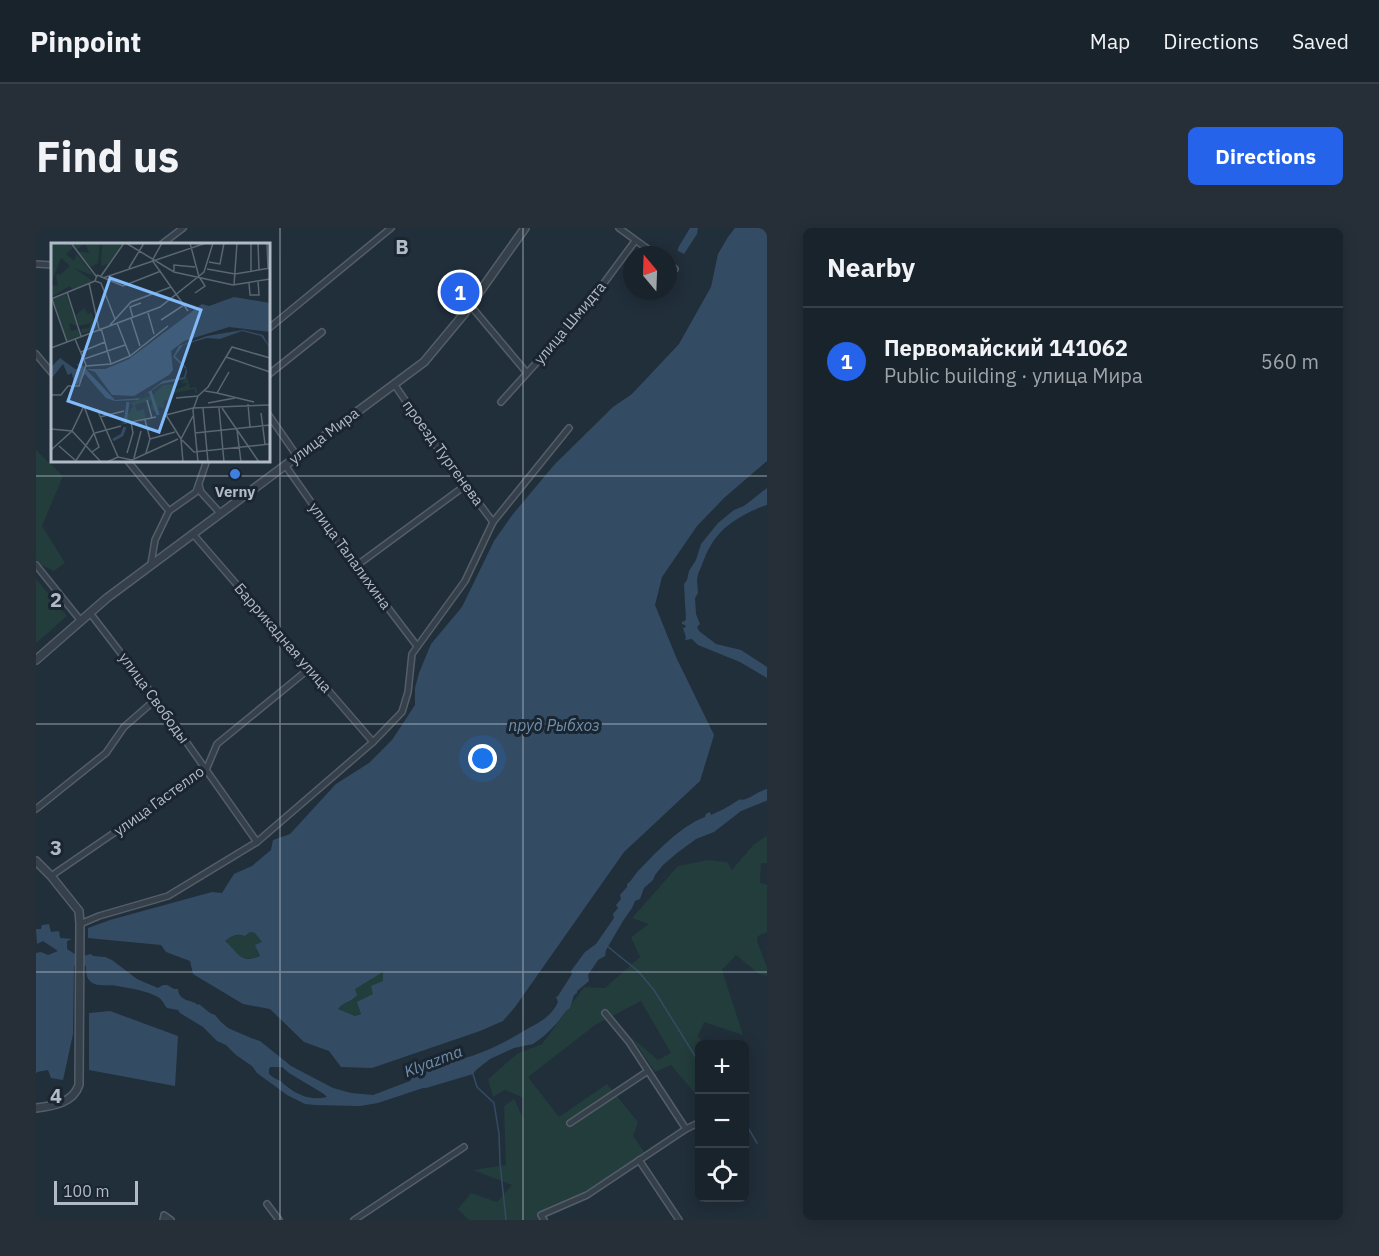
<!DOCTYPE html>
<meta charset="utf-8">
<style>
:root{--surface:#19232c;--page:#262f38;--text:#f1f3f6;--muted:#9fa4a9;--line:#374048;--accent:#2563eb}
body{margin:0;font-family:"IBM Plex Sans",sans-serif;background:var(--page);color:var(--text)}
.controls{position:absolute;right:18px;bottom:18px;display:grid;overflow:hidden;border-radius:9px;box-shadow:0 3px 15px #0003}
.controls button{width:54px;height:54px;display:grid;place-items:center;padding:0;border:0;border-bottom:2px solid var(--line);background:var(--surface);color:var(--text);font:30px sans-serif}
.compass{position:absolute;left:587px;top:18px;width:54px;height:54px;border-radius:50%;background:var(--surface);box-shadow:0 3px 15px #0003;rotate:341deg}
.scale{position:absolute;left:18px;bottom:15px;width:84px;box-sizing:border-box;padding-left:6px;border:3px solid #b0bbc7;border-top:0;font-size:16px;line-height:21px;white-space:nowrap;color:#b0bbc7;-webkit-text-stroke:4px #1a2530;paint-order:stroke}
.you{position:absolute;left:447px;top:531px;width:21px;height:21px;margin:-15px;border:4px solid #fff;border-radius:50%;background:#1a73e8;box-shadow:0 0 0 9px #1a73e833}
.badge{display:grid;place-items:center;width:39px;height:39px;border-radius:50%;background:var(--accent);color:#fff;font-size:20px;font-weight:700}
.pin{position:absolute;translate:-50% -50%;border:3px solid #fff;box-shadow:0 2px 6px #0006}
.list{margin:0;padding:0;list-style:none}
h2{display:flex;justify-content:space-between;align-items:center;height:78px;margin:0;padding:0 24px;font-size:26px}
h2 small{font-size:20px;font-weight:400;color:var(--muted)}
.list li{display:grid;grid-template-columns:39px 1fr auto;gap:18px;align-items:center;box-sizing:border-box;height:108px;padding:0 24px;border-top:2px solid var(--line)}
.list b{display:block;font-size:22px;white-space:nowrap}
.list p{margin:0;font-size:20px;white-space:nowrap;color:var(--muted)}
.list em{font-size:20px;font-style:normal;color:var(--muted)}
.icon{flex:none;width:33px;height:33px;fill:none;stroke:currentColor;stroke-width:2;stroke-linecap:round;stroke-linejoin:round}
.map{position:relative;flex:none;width:731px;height:992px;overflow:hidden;border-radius:9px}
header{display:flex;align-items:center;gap:36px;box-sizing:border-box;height:84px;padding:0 30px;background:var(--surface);border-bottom:2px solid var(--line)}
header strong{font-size:28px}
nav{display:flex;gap:33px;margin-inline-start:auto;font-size:21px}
.intro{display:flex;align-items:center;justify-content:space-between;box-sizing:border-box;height:144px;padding:0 36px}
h1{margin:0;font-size:42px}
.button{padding:15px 27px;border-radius:9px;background:var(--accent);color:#fff;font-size:21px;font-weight:700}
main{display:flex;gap:36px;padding:0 36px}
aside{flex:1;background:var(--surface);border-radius:9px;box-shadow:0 3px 15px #0003}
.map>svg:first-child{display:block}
</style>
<header>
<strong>Pinpoint</strong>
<nav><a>Map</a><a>Directions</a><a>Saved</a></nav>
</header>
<div class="intro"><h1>Find us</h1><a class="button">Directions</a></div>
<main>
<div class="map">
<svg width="731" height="992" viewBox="0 0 731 992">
<rect width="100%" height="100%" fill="#212f3b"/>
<g fill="#233c3c">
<path d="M0 222 27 248 6 298 29 335 18 343 5 337 0 331Z"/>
<path d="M0 351 31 388 0 415Z"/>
<path d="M731 608V635H725L724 655 731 657V704L722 708 721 713 731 739V748L723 746 700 727 686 742 707 807 668 794 662 808 669 816H664L663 870 635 837 619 844 596 810 622 832 635 825 605 773 559 797 492 849 523 889 571 856 602 894 597 908 609 925 506 992H433L422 981 435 965 461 974 476 957 437 942 470 937 468 878 478 871 488 892V870L469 862 457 869 452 851 481 826 506 816 548 759 569 760 604 729 595 709 613 696 596 690 642 638 672 632 691 634 696 642 718 616Z"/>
<path d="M214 704 219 705 227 714 221 722 224 728C207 735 199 726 188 713L195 709Z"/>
<path d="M347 744V753L337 766 325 785 319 788 302 781 307 776 318 771V761Z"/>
</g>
<g fill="#344c63" fill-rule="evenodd">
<path d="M654 0H662L661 6 648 26 642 23V20Z"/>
<path d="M699 0H731V233L688 270 661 298 626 349 619 377 640 429 678 507 664 553 588 624 479 779 467 793 444 803 336 840 305 839 293 823 268 814 234 781 207 776 157 746 154 733 130 724 125 717 52 710V700L74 692 176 664 186 665 198 646 216 638 235 622 237 612 254 606 300 556 333 535 356 512 379 477V460L383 445 395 416 426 379 458 313 477 286 519 236 577 179 596 166 643 116 675 59 682 26 692 9ZM214 704 219 705 226 714 219 717 224 728C204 737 201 723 189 713 195 708 201 705 209 708ZM347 744V753L335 758 337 766 321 774 325 786 319 788 302 781C307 774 316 774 321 767L319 761Z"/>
<path d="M731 260V277C710 284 686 297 675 317 669 326 667 336 662 346L661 352 662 365 659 370 660 386 664 396 661 399 663 403 680 416 705 422 731 439V450L704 434 662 417 656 411 649 412 650 409 647 400 650 399 649 397 646 396V393L648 394 650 391 648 356 651 352 653 343 660 332 665 316 682 295 698 282 708 278Z"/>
<path d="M731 561V572L730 573 705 583 678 604 660 611 641 625 627 637 619 647 617 652 608 660 604 671 599 673 596 680 587 693 570 722 569 728 562 732 552 747 553 753 541 763V765L538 767 534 780 530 783 521 795 508 808 497 816 478 820 454 831 440 842 437 846 390 860H387L342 875 324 878 279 877 269 876 251 867 243 861 221 845 216 838 200 827 190 817 181 813 167 799 144 785 142 782 131 780C128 777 127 772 122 769 112 763 93 760 81 758 72 756 59 760 53 752 50 748 50 742 50 738L47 737V728L55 726 57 728 69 729 76 732 101 751 110 755 122 760 127 757H131L138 761H142C143 774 155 771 162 777L163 776 174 785 179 787 185 794 192 800 215 810 224 813 255 838 297 860 315 865 337 867 374 853 377 849H379C396 836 416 834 436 828 456 821 473 812 491 801 504 794 516 788 522 774L520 769 522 768 536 746 535 743 549 724 560 716 578 690 577 686 582 680 580 677 585 671 584 667 591 659V656C596 653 598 647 603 642 622 623 643 599 669 589L670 586 674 584 675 587C684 583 694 578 701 573 706 570 705 573 710 571 717 568 723 563 731 561ZM234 839H246L253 845 288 866 291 869C275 873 261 867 249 857 248 857 247 855 246 854 241 851 237 850 233 846V841Z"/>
<path d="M13 696 15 704 23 703 24 710 36 711 31 713V721L42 728 38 739 37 806 27 852 15 850 12 842 1 844 0 846V725L5 724 12 727 22 723 7 713 1 716 0 701H5L6 697Z"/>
<path d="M74 783 142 808 139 858 53 842V785Z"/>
</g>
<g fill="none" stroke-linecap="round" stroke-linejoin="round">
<g stroke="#344c63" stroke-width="1.5">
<path d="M571 718 602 743 618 762 664 836"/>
<path d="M437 846 441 859 458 875 463 906 464 935 470 992"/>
<path d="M708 893 721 915"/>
</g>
<defs>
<g id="minor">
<path d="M583 0 620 27"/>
<path d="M126 16 147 0"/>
<path d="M632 35 639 41"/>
<path d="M0 36 16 37"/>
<path d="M434 77 491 145"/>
<path d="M232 101 355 0"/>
<path d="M0 126 16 145"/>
<path d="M232 147 286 104"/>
<path d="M358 156 406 226 457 294"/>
<path d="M465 174 548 82 599 13"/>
<path d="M232 186 261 228"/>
<path d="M91 232 133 283"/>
<path d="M249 237 320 338 381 418"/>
<path d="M163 257 165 264 184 285"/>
<path d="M157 306 337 514"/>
<path d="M115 336 119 312 133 283 160 264 171 232"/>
<path d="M0 337 45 393"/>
<path d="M320 338 430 257"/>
<path d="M54 385 120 471 221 614"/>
<path d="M0 581 70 525 88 499 120 471"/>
<path d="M15 648 170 542 181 516 274 440"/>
<path d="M44 696 63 688 132 668 221 614 337 514 366 484 372 464 376 426 429 353 457 294 533 200"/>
<path d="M569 785 593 814 650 901"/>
<path d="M534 895 612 843"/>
<path d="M603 932 643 992"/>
<path d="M231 976 243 992"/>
<path d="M127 992 128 987 135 992"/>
<path d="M318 992 428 919"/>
<path d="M508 992 505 987 551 967 650 901 664 894"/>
</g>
<g id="tertiary">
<path d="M0 432 71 370 388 134 428 86 489 0"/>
<path d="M0 633 15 648 43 683 44 696 43 857C37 875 17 878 0 880"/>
</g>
</defs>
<use href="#minor" stroke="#535e69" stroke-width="8"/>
<use href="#tertiary" stroke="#535e69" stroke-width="10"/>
<use href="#minor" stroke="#35404b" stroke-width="5"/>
<use href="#tertiary" stroke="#35404b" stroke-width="7"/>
</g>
<path fill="none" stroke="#b0bbc7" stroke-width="1.5" stroke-opacity="0.55" d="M244 0V992M487 0V992M0 248H731M0 496H731M0 744H731"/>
<circle fill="#3f7fe0" stroke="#1a2530" stroke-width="2" cx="199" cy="246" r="6"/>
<g text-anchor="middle" stroke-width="6" stroke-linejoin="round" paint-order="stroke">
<g font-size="15" fill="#b0bbc7" stroke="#1a2530">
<text transform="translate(534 95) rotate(-50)" y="5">улица Шмидта</text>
<text transform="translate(288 208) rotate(-37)" y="5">улица Мира</text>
<text transform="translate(407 225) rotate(54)" y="5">проезд Тургенева</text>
<text transform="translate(314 328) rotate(54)" y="5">улица Талалихина</text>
<text transform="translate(247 410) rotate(49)" y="5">Баррикадная улица</text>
<text transform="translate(118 470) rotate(54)" y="5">улица Свободы</text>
<text transform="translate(123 573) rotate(-36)" y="5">улица Гастелло</text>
</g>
<g font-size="15" font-weight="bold" fill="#b0bbc7" stroke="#1a2530">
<text x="199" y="269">Verny</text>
</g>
<g font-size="16" font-style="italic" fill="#6f8fac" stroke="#1a2530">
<text x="518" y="503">пруд Рыбхоз</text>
<text transform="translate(397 833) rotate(-21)" y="6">Klyazma</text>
</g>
</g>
<g transform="translate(15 15)">
<rect width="219" height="219" fill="#212f3b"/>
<path d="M0 0H18L22 5 15 11 23 18 26 11 43 33 23 25 42 38 22 46 19 43 0 54 1 42 7 43 5 31 9 32 19 23 10 15 0 40ZM21 0H49L47 20 40 24 26 8 38 10 34 0 26 7ZM51 0H72L57 21 50 23ZM15 51 26 83 18 80 20 88 27 86 29 93 16 98 2 56ZM33 65 37 71 40 69 47 85 31 91 30 86 38 85 40 80 28 83 25 72ZM136 134 139 145 144 144 146 147V152L143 146 123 150 118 159 113 156V165L107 164 109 172 100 166 101 157 84 162 86 168 93 166 95 176 70 182V175L77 174 73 171H78L82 163 79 160 103 151 112 142 128 141 122 148 134 143 137 140H130Z" fill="#233c3c"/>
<path d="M183 54 219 60V89L178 84 133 98 120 108 122 127 118 132 83 153 61 152 44 129 35 126H54L78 116 151 61 158 63ZM192 87 212 92 219 105 210 93 191 88 169 96 156 95 132 102 124 113 135 124 136 129 134 136 110 141 87 157 64 158 55 155 34 131 26 142 23 141 21 130 17 132 12 121 0 136V124L9 115 24 126H31L25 121 31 122 64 157 90 155 112 138 133 134 135 126 122 114 128 103 156 93Z" fill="#344c63"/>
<path fill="none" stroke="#344c63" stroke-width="3" d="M99 148 107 172M74 181 77 159M62 197 71 192 74 184"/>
<path fill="none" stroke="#5a6773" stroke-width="1.5" d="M20 0 45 33M75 0 123 29 182 42 219 36M139 0 148 34M207 0 208 27M216 0 217 25M102 16 111 0M101 17 137 68M158 19 169 21 173 0M78 25 93 0M156 26 184 31 219 25M123 28V22L144 24M200 28V0M46 32 72 43 110 28M46 32 44 38 50 40 64 76M50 33 73 0M52 35 155 0M38 40 48 86M198 40 199 52H208L207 38M183 42 186 0M16 49 30 93M144 50 154 43 149 35M0 56 44 38M1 56 16 99M97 70 103 91M80 75 89 103M82 75 79 64 90 60M110 77 133 62M66 80 79 113M59 82 80 59 120 44M50 85 60 121M0 105 109 64 153 29 162 0M30 109 54 99M175 114 219 129M33 116 74 102M35 123 60 121 79 113 117 83M154 148 166 150 178 129M166 150 203 159M0 152H10L17 143H28L35 122 24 96M147 153 157 144 181 104 219 115M147 153 142 167 147 219M125 155 147 153M96 157 101 175M157 160 184 155M197 161 199 184M152 165 157 219M168 165 173 219M171 165 208 219M46 166 67 214M210 170 214 201M49 174 73 168M94 177 99 196 95 210M0 186 21 188 50 219M186 187 190 219M44 190 70 183M144 190 219 182M99 196 124 189M130 196 115 172 142 165 219 162M131 197 143 209 219 201M8 203 24 217M0 207 21 188 33 163 48 204 41 209M76 210 82 190 80 179 105 174M83 215 90 188M24 219 43 190M56 219 67 214 81 217 127 196M132 219 130 196 142 173"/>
<path fill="#81bbfc" fill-opacity="0.15" stroke="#81bbfc" stroke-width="3" d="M59 35 150 67 108 189 17 158Z"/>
<rect width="219" height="219" fill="none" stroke="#b0bbc7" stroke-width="3"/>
</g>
<g font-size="20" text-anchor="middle" font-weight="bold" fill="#b0bbc7" stroke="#1a2530" stroke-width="6" stroke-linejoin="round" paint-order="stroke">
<text x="366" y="26">B</text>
<text x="20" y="379">2</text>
<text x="20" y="627">3</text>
<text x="20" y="875">4</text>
</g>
</svg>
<div class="controls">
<button>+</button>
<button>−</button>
<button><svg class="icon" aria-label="locate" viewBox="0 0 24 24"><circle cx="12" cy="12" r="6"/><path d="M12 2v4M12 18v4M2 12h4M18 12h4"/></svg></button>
</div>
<svg class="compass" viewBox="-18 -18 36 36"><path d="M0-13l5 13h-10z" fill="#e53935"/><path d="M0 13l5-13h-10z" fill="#9fa4a9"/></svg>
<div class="scale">100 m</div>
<div class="you"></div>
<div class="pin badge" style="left:424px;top:64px">1</div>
</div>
<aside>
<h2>Nearby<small></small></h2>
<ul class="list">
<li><span class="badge">1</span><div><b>Первомайский 141062</b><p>Public building · улица Мира</p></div><em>560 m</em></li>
</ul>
</aside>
</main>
